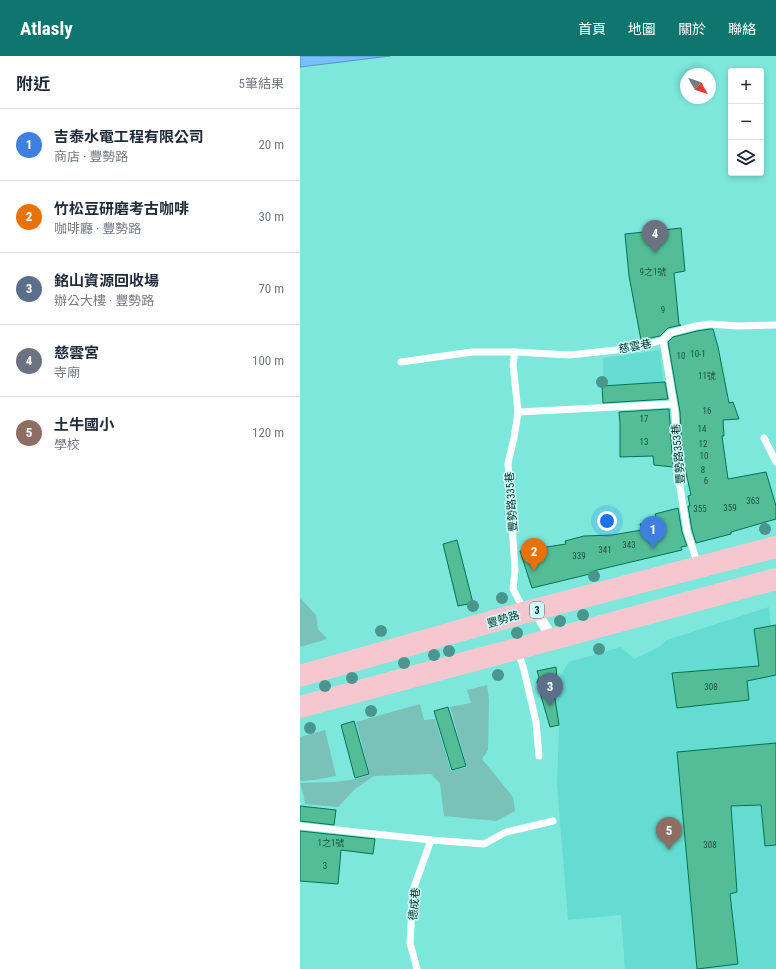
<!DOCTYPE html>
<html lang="zh-TW">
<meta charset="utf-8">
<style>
:root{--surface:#fff;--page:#f6f6f7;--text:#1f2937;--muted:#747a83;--line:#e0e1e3;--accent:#0f766e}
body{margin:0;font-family:"Roboto Condensed","Noto Sans TC",sans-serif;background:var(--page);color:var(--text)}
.controls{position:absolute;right:12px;top:12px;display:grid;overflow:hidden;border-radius:4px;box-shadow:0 2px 6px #0003}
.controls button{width:36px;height:36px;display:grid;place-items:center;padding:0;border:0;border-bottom:1px solid var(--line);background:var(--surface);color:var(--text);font:20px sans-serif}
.compass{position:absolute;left:380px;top:12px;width:36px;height:36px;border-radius:50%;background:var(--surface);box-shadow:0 2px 6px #0003;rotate:130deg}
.you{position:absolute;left:307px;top:465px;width:14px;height:14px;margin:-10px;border:3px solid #fff;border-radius:50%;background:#1a73e8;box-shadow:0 0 0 6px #1a73e833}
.badge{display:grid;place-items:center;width:26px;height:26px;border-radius:50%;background:var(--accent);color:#fff;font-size:13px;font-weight:700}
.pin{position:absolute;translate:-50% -33px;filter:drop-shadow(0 1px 2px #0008)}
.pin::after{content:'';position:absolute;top:21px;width:14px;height:12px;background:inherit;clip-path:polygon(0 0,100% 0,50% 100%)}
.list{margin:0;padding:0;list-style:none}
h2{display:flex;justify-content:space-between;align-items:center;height:52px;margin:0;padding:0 16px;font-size:17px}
h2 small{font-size:13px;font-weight:400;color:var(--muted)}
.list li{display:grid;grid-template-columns:26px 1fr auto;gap:12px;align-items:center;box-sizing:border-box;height:72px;padding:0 16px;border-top:1px solid var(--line)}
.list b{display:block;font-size:15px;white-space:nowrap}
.list p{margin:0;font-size:13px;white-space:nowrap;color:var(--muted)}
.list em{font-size:13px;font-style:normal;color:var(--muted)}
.icon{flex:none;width:22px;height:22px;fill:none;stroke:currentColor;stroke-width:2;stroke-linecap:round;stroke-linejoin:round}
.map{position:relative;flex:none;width:476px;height:913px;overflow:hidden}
header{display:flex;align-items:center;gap:24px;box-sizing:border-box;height:56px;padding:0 20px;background:var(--accent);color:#fff}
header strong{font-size:19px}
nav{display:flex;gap:22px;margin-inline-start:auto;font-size:14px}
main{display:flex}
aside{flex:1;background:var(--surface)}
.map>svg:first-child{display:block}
</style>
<header>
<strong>Atlasly</strong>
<nav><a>首頁</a><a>地圖</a><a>關於</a><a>聯絡</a></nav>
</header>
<main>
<aside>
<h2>附近<small>5筆結果</small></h2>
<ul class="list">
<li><span class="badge" style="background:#3f7fe0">1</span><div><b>吉泰水電工程有限公司</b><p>商店 · 豐勢路</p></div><em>20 m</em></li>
<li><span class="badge" style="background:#e8710a">2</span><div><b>竹松豆研磨考古咖啡</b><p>咖啡廳 · 豐勢路</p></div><em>30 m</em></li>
<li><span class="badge" style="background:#5c6f8a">3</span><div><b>銘山資源回收場</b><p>辦公大樓 · 豐勢路</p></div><em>70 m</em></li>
<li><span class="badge" style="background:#6b7280">4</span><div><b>慈雲宮</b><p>寺廟</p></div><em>100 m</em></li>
<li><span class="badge" style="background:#8d6e63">5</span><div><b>土牛國小</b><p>學校</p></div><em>120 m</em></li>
</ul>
</aside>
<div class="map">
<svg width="476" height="913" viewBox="0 0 476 913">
<rect width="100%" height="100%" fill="#7de7dc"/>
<g fill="#65dcd1">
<path d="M360 294 365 343 303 347V302Z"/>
<path d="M469 551 476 625V913H325L321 859 268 864 257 728 259 672 253 637 260 634 257 625 269 606 321 591 334 603 359 591 367 584Z"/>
</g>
<g fill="#79c1b9">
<path d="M0 542 16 559 18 573 27 583 0 591Z"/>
<path d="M187 629 189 643 188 694 182 703 213 741 215 755 196 765 144 760 140 727 131 718 74 720 55 733 38 751 5 748 4 741 0 727C24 726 47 727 70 719L56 666 120 648 124 664 135 663 151 715 167 711 150 651 171 647 167 634Z"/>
<path d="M25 674 36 720 14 724 0 725V681Z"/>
</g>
<path fill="#79bffd" stroke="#5893be" d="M0 0H90L0 11Z"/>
<g fill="#53bd97" stroke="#047254">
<path d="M381 172 385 215 374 217 379 269H381L368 272 360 280 341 284 329 220 325 178Z"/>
<path d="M410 273H413L418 291 429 347 433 346 439 363 423 364 424 380H422L428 423 466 416 476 450V463L431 476V478L396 487 392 474 388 450H390L388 440 391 439 385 412H383L380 356 368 286 373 281 397 275Z"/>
<path d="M365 326 368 343 303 347 302 330Z"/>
<path d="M369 353 373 411 354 409 353 400 320 401V367L319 356Z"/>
<path d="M378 452 382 476 387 490 381 491 382 494 293 515 294 517 232 532 220 495 266 488 265 485 284 480 312 479 342 474 340 468 357 465 355 458Z"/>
<path d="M157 484 173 547 158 550 143 488Z"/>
<path d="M476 569V619L447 625 449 644 377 652 372 617 459 610 454 573Z"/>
<path d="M256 611 257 625 260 634 254 636 259 669 250 671 237 626 239 621 237 615Z"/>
<path d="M148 651 166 710 152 714 134 655Z"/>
<path d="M54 665 69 718 55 722 41 669Z"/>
<path d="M476 687V789L465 790 461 749 431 750 437 836 430 838 438 908 397 913 377 696Z"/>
<path d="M0 750 36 754 34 769 0 765Z"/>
<path d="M0 775 75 783 73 798 41 794 38 828 0 825Z"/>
</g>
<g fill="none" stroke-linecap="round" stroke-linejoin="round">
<g stroke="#fff" stroke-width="7">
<path d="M363 284 375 356 378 418 387 475 398 509"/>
<path d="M215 296 213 308 218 356 373 348"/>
<path d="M101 306 172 296H215L270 299 334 292 363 284 370 277 396 270 410 268 438 270 476 269"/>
<path d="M218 356 214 382 208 407 215 514 213 533 224 554"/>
<path d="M464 382 476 406"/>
<path d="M218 595 224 614 236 666 239 700"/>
<path d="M0 770 131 784 184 788 206 776 253 765"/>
<path d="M117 913 110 887 113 834 131 784"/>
</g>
<path stroke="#fff" stroke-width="11" d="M235 554 252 582"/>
<g stroke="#f7c7d0" stroke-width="22">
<path d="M0 620 226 556 476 491"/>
<path d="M0 651 476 523"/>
</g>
</g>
<g fill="#48968e">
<circle cx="302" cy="326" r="6"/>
<circle cx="465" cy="473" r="6"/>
<circle cx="294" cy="520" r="6"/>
<circle cx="202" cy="542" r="6"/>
<circle cx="173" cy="550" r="6"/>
<circle cx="283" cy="559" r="6"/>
<circle cx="260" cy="565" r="6"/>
<circle cx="81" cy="575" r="6"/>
<circle cx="217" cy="577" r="6"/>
<circle cx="299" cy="593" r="6"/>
<circle cx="149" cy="595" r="6"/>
<circle cx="134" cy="599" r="6"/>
<circle cx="104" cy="607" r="6"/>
<circle cx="198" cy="619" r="6"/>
<circle cx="52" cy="622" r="6"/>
<circle cx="25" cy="630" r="6"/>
<circle cx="71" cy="655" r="6"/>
<circle cx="10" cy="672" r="6"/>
</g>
<g text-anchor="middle" stroke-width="3" stroke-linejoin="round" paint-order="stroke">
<g font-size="9" fill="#1c5145">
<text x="353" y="219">9之1號</text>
<text x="363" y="257">9</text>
<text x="398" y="301">10-1</text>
<text x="381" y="303">10</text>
<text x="407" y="323">11號</text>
<text x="407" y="358">16</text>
<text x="344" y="366">17</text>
<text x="402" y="376">14</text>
<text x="344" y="389">13</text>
<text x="403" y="391">12</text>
<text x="404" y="403">10</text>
<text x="403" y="417">8</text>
<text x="406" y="428">6</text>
<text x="453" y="448">363</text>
<text x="430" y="455">359</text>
<text x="400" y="456">355</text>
<text x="329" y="492">343</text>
<text x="305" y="497">341</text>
<text x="279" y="503">339</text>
<text x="411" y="634">308</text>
<text x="31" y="790">1之1號</text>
<text x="410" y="792">308</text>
<text x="25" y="813">3</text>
</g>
<rect fill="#cdfef8" stroke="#446c68" stroke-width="1" x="230" y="546" width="14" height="16" rx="3"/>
<g font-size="10" font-weight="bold" fill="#0a2d2a">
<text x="237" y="558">3</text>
</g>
<g font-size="11" fill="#0a2d2a" stroke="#cdfef8">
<text transform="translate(335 290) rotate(-11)" y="4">慈雲巷</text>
<text transform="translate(378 398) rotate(-95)" y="4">豐勢路353巷</text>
<text transform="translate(211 446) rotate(-94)" y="4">豐勢路335巷</text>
<text transform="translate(203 563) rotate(-16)" y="4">豐勢路</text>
<text transform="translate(114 848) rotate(-84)" y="4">德成巷</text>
</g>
</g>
</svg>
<div class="controls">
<button>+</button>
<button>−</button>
<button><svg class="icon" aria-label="layers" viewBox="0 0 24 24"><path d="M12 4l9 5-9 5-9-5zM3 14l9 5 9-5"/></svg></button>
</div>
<svg class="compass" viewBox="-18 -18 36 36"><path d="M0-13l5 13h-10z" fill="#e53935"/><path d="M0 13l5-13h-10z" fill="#747a83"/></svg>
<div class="you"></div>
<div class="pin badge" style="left:353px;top:493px;background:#3f7fe0">1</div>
<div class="pin badge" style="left:234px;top:515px;background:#e8710a">2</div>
<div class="pin badge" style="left:250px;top:650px;background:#5c6f8a">3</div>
<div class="pin badge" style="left:355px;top:197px;background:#6b7280">4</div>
<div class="pin badge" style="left:369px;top:794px;background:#8d6e63">5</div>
</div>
</main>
